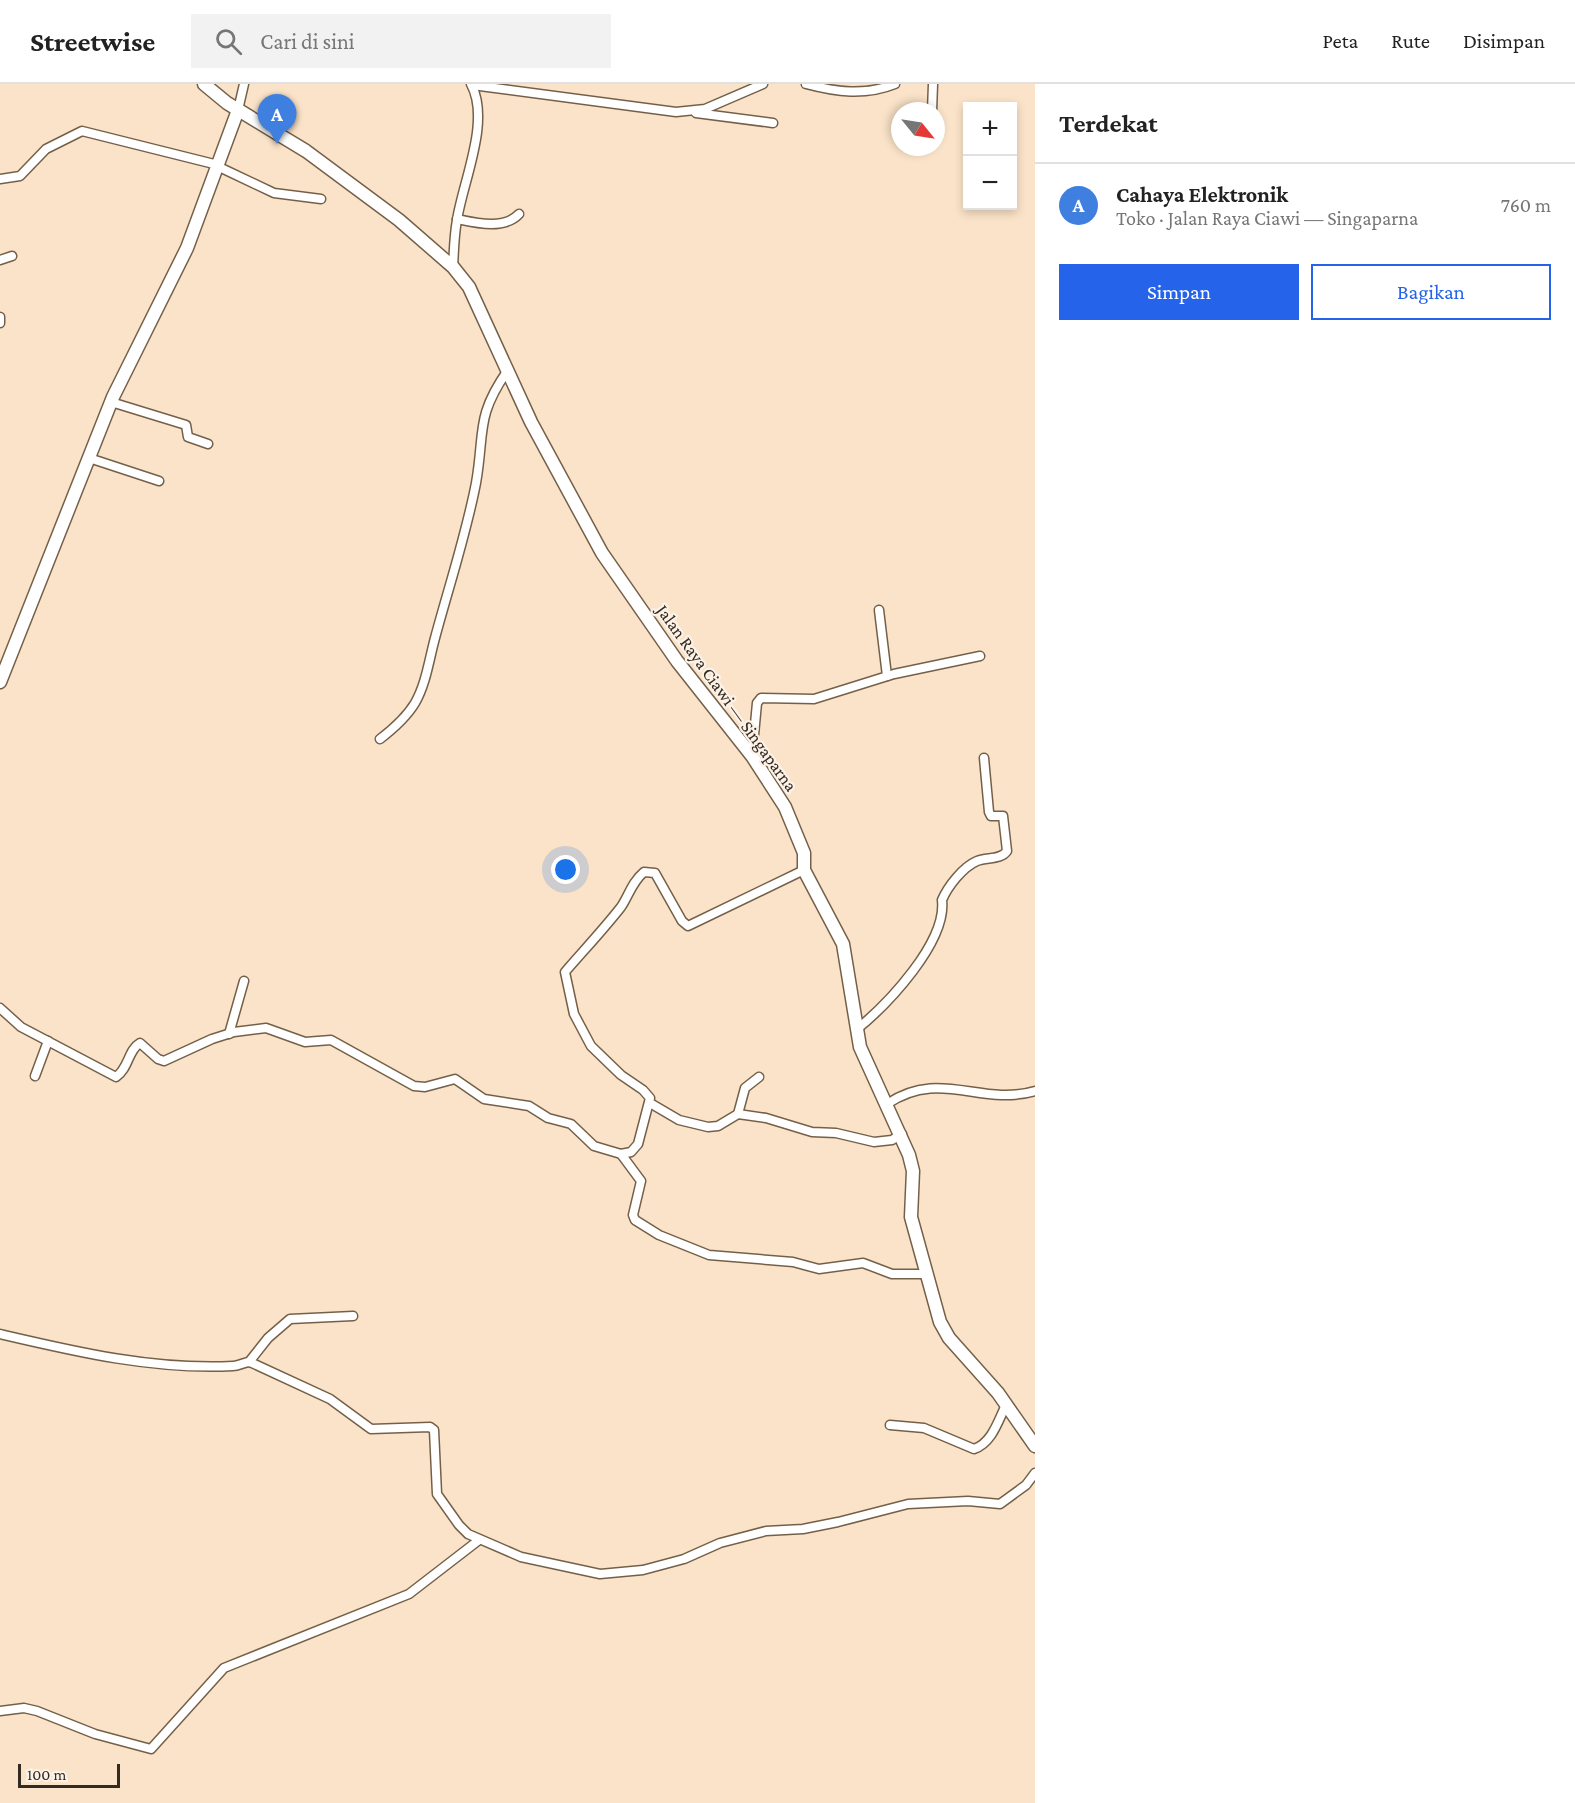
<!DOCTYPE html>
<html lang="id">
<meta charset="utf-8">
<style>
:root{--surface:#fff;--page:#f2f2f2;--text:#222;--muted:#767676;--line:#e0e0e0;--accent:#2563eb}
body{margin:0;font-family:"Crimson Pro",serif;background:var(--page);color:var(--text)}
.controls{position:absolute;right:18px;top:18px;display:grid;overflow:hidden;border-radius:0px;box-shadow:0 3px 9px #0003}
.controls button{width:54px;height:54px;display:grid;place-items:center;padding:0;border:0;border-bottom:2px solid var(--line);background:var(--surface);color:var(--text);font:30px sans-serif}
.compass{position:absolute;left:891px;top:18px;width:54px;height:54px;border-radius:50%;background:var(--surface);box-shadow:0 3px 9px #0003;rotate:120deg}
.scale{position:absolute;left:18px;bottom:15px;width:102px;box-sizing:border-box;padding-left:6px;border:3px solid #332a20;border-top:0;font-size:16px;line-height:21px;white-space:nowrap;color:#332a20;-webkit-text-stroke:4px #fcf2e8;paint-order:stroke}
.you{position:absolute;left:566px;top:786px;width:21px;height:21px;margin:-15px;border:4px solid #fff;border-radius:50%;background:#1a73e8;box-shadow:0 0 0 9px #1a73e833}
.badge{display:grid;place-items:center;width:39px;height:39px;border-radius:50%;background:var(--accent);color:#fff;font-size:20px;font-weight:700}
.pin{position:absolute;translate:-50% -50px;filter:drop-shadow(0 2px 3px #0008)}
.pin::after{content:'';position:absolute;top:32px;width:21px;height:18px;background:inherit;clip-path:polygon(0 0,100% 0,50% 100%)}
.list{margin:0;padding:0;list-style:none}
h2{display:flex;justify-content:space-between;align-items:center;height:78px;margin:0;padding:0 24px;font-size:26px}
h2 small{font-size:20px;font-weight:400;color:var(--muted)}
.list li{display:grid;grid-template-columns:39px 1fr auto;gap:18px;align-items:center;box-sizing:border-box;height:84px;padding:0 24px;border-top:2px solid var(--line)}
.list b{display:block;font-size:22px;white-space:nowrap}
.list p{margin:0;font-size:20px;white-space:nowrap;color:var(--muted)}
.list em{font-size:20px;font-style:normal;color:var(--muted)}
.actions{display:flex;gap:12px;padding:18px 24px}
.actions a{flex:1;padding:14px 0;border:2px solid var(--accent);border-radius:0px;text-align:center;font-size:21px;color:var(--accent)}
.actions .main{background:var(--accent);color:#fff}
.icon{flex:none;width:33px;height:33px;fill:none;stroke:currentColor;stroke-width:2;stroke-linecap:round;stroke-linejoin:round}
.map{position:relative;flex:none;width:1035px;height:1719px;overflow:hidden}
header{display:flex;align-items:center;gap:36px;box-sizing:border-box;height:84px;padding:0 30px;background:var(--surface);border-bottom:2px solid var(--line)}
header strong{font-size:28px}
nav{display:flex;gap:33px;margin-inline-start:auto;font-size:21px}
.search{width:420px;height:54px;background:var(--page);display:flex;align-items:center;gap:15px;box-sizing:border-box;padding:0 21px;border-radius:0px;color:var(--muted);font-size:22px}
main{display:flex}
aside{flex:1;background:var(--surface)}
.map>svg:first-child{display:block}
</style>
<header>
<strong>Streetwise</strong>
<div class="search"><svg class="icon" aria-label="search" viewBox="0 0 24 24"><circle cx="10" cy="10" r="6"/><path d="M15 15l6 6"/></svg>Cari di sini</div>
<nav><a>Peta</a><a>Rute</a><a>Disimpan</a></nav>
</header>
<main>
<div class="map">
<svg width="1035" height="1719" viewBox="0 0 1035 1719">
<rect width="100%" height="100%" fill="#fae3c8"/>
<g fill="none" stroke-linecap="round" stroke-linejoin="round">
<defs>
<g id="street">
<path d="M806 0C836 8 865 12 895 0"/>
<path d="M472 1 676 28 705 25 763 0"/>
<path d="M238 26 244 0"/>
<path d="M932 27 933 0"/>
<path d="M696 29 773 39"/>
<path d="M217 82 274 109 321 115"/>
<path d="M0 95 20 92 46 65 82 47 218 81"/>
<path d="M457 135C476 139 504 146 519 130"/>
<path d="M0 176 12 172"/>
<path d="M453 183C454 167 454 152 457 136 463 97 491 37 471 0"/>
<path d="M0 233V239"/>
<path d="M111 318 186 341 188 353 208 360"/>
<path d="M89 374 159 397"/>
<path d="M879 526 887 592"/>
<path d="M380 655C393 645 406 634 415 619 426 600 429 576 435 554 449 502 466 451 476 399 485 348 475 333 508 286"/>
<path d="M752 672 757 619 761 614 814 615 894 590 980 572"/>
<path d="M0 924 21 943 116 993C129 984 128 966 140 959L158 975 164 977 212 955 234 948 266 944 305 958 331 956 414 1002 425 1003 455 995 484 1015 529 1022 548 1034 571 1040 594 1062 621 1070 631 1068 638 1060 650 1014 643 1006 621 991 591 962 574 930 565 888C584 866 603 846 621 823 629 811 632 798 644 788L655 789 682 837 688 842 804 786"/>
<path d="M856 946C888 920 947 858 942 816 948 802 963 783 977 777 987 773 1001 776 1007 767L1003 732H991L989 728 984 674"/>
<path d="M229 950 244 897"/>
<path d="M35 992 48 957"/>
<path d="M650 1019 679 1036 708 1043 718 1042 738 1030 766 1034 812 1048 836 1049 874 1058 892 1056 902 1050"/>
<path d="M887 1020C940 984 980 1023 1035 1007"/>
<path d="M738 1030 745 1004 759 993"/>
<path d="M621 1070 641 1097 633 1131 635 1136 659 1151 709 1171 793 1178 819 1185 863 1179 892 1190H924"/>
<path d="M0 1250C77 1268 153 1286 233 1282 239 1282 244 1278 250 1278L330 1315 371 1345 430 1343 434 1346 437 1410 459 1441 468 1450 521 1473 600 1490 643 1486 684 1475 720 1459 766 1447 803 1445 838 1438 908 1420 968 1417 1000 1420 1026 1401 1035 1389"/>
<path d="M249 1278 268 1254 290 1235 353 1232"/>
<path d="M890 1341 924 1344 974 1365C992 1359 998 1337 1006 1321"/>
<path d="M0 1627 24 1624 37 1627 95 1650 151 1665 224 1584 409 1510 479 1456"/>
</g>
<g id="secondary">
<path d="M204 0 227 19 306 67 399 136 453 183 469 203 531 338 602 469 677 577 752 672 785 723 804 769V786L843 860 860 963 909 1071 913 1087 911 1133 940 1238 949 1254 998 1309 1035 1362"/>
<path d="M0 598 113 313 187 164 238 26"/>
</g>
</defs>
<use href="#street" stroke="#746049" stroke-width="11"/>
<use href="#secondary" stroke="#746049" stroke-width="15"/>
<use href="#street" stroke="#fff" stroke-width="8"/>
<use href="#secondary" stroke="#fff" stroke-width="12"/>
</g>
<g text-anchor="middle" stroke-width="4.5" stroke-linejoin="round" paint-order="stroke">
<g font-size="18" fill="#332a20" stroke="#fcf2e8">
<text transform="translate(727 614) rotate(54)" y="6">Jalan Raya Ciawi — Singaparna</text>
</g>
</g>
</svg>
<div class="controls">
<button>+</button>
<button>−</button>
</div>
<svg class="compass" viewBox="-18 -18 36 36"><path d="M0-13l5 13h-10z" fill="#e53935"/><path d="M0 13l5-13h-10z" fill="#767676"/></svg>
<div class="scale">100 m</div>
<div class="you"></div>
<div class="pin badge" style="left:277px;top:60px;background:#3f7fe0">A</div>
</div>
<aside>
<h2>Terdekat<small></small></h2>
<ul class="list">
<li><span class="badge" style="background:#3f7fe0">A</span><div><b>Cahaya Elektronik</b><p>Toko · Jalan Raya Ciawi — Singaparna</p></div><em>760 m</em></li>
</ul>
<div class="actions"><a class="main">Simpan</a><a>Bagikan</a></div>
</aside>
</main>
